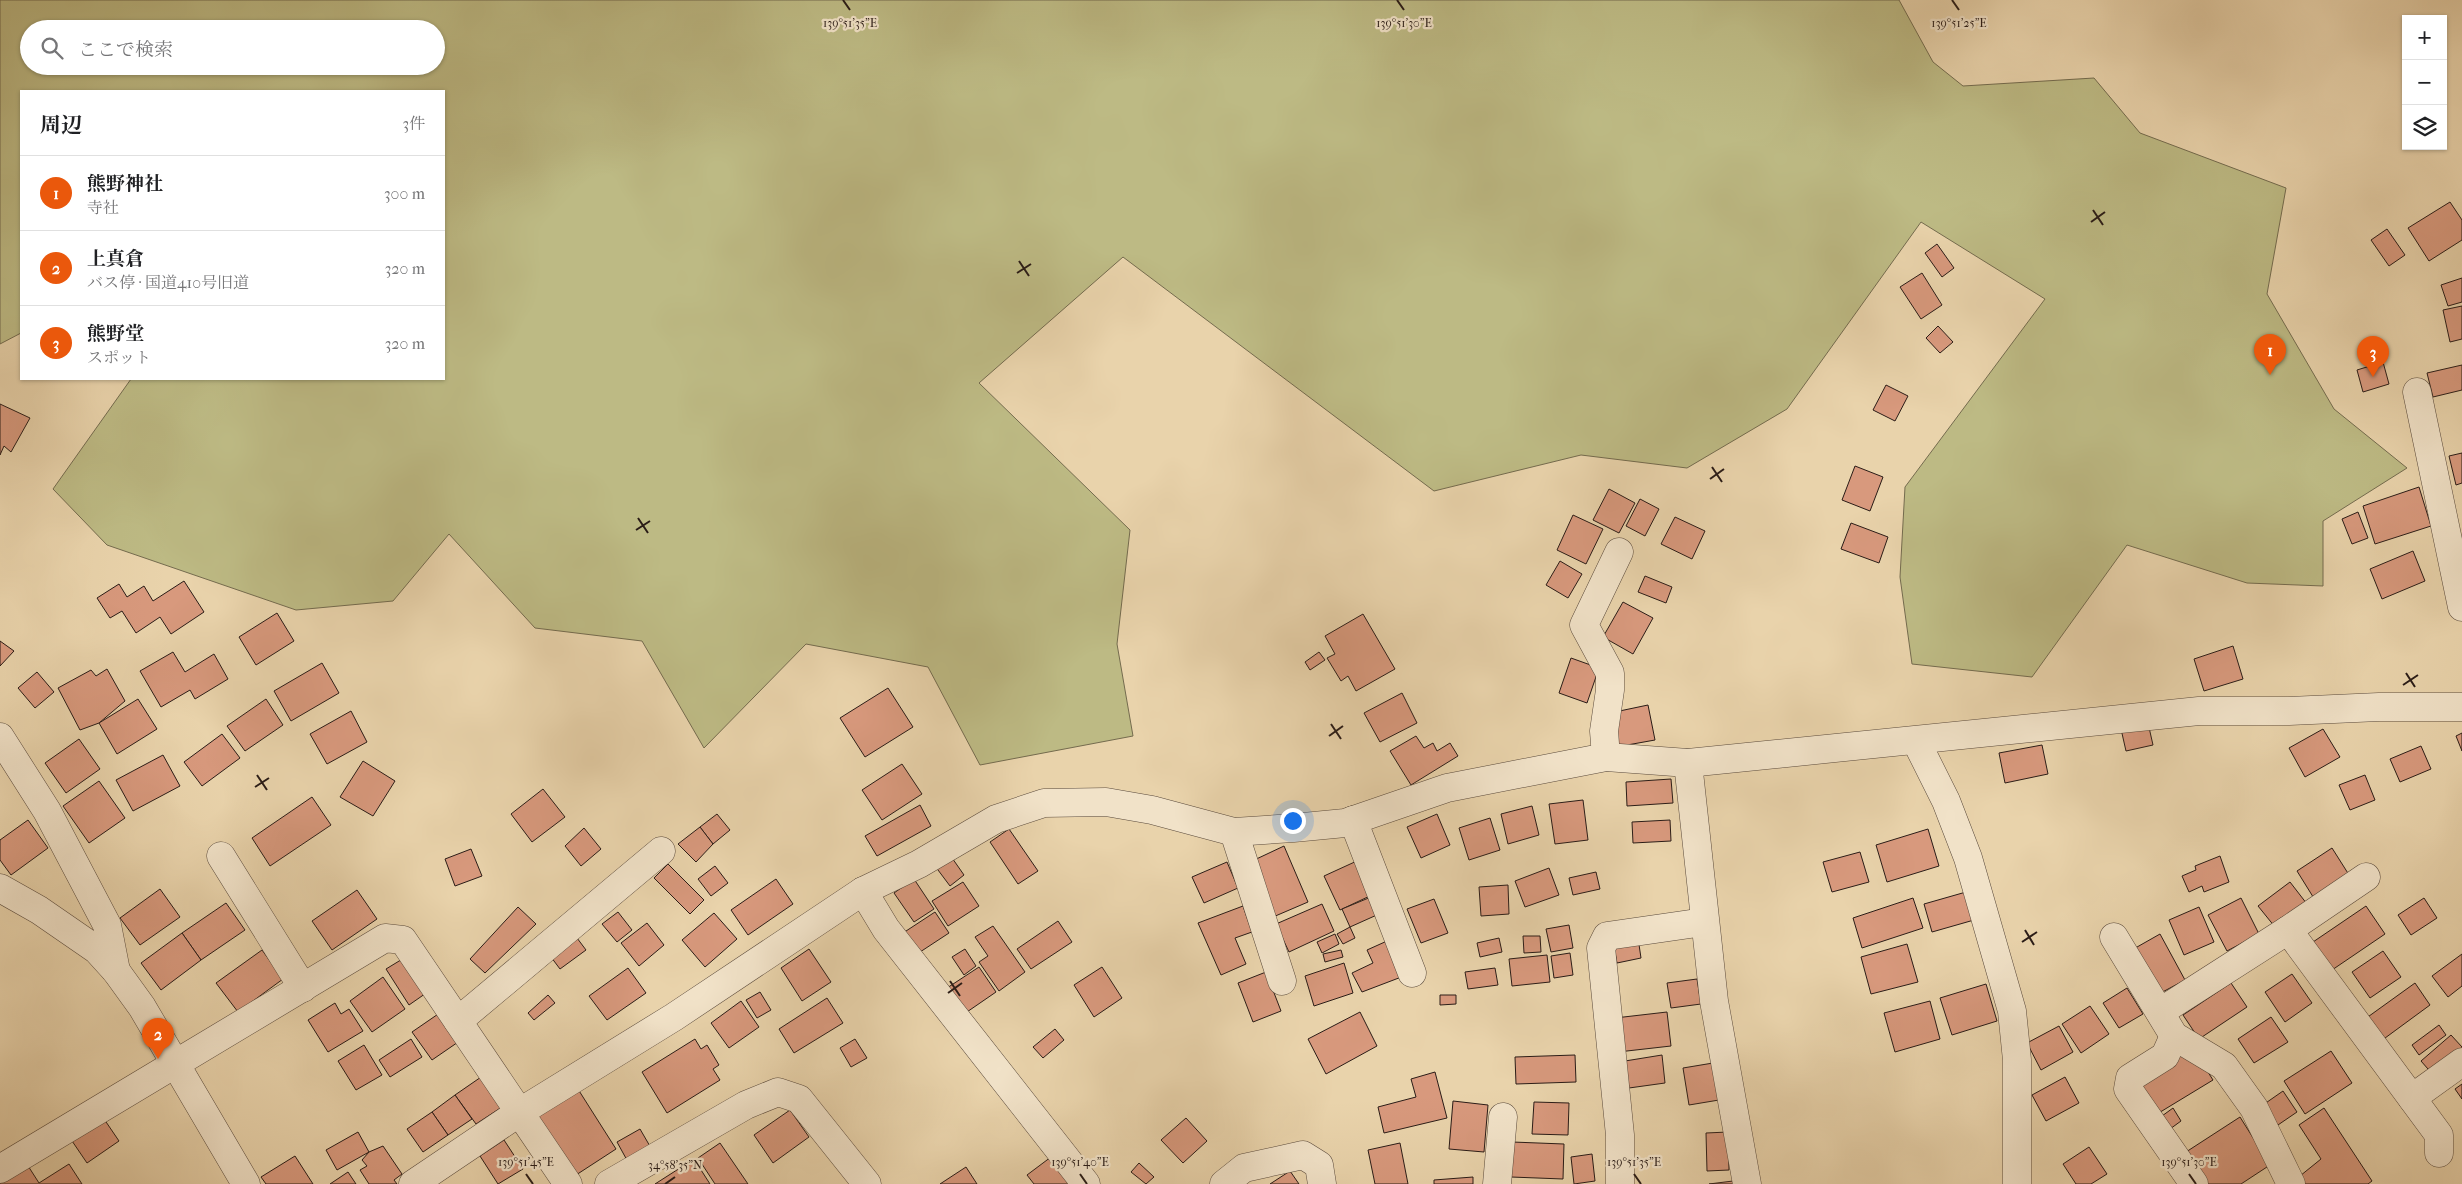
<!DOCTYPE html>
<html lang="ja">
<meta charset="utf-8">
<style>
:root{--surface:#fff;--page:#f6f6f6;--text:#202124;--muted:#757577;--line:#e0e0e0;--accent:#ea580c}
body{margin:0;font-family:"IM FELL French Canon","Noto Serif JP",serif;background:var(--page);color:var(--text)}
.controls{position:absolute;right:15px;top:15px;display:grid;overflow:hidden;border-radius:0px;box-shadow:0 1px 4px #0004}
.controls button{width:45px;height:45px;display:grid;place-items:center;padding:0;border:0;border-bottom:1px solid var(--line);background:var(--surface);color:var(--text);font:25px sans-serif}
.you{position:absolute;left:1292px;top:820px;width:18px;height:18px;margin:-12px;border:4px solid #fff;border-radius:50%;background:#1a73e8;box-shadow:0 0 0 8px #1a73e833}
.badge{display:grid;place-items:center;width:32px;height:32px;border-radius:50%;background:var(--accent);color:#fff;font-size:16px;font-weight:700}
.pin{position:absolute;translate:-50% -41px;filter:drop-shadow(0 1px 2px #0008)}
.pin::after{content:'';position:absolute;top:26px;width:18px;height:15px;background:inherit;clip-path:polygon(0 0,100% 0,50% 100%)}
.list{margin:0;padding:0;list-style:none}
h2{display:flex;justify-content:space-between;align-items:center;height:65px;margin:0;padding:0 20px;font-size:21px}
h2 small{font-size:16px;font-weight:400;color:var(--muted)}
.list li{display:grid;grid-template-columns:32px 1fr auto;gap:15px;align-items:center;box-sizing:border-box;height:75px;padding:0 20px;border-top:1px solid var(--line)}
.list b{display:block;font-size:19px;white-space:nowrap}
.list p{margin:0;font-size:16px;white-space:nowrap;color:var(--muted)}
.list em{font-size:16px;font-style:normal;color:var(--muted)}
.icon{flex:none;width:28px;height:28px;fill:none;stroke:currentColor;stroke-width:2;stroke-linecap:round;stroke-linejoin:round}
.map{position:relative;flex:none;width:2462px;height:1184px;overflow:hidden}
.search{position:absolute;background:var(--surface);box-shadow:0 1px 4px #0004;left:20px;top:20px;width:425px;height:55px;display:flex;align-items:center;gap:12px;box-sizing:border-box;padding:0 18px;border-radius:28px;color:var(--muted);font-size:19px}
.panel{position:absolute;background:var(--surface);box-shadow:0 1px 4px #0004;left:20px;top:90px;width:425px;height:290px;border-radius:0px}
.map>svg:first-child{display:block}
</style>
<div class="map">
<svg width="2462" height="1184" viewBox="0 0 2462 1184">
<rect width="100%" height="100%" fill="#e9d3ab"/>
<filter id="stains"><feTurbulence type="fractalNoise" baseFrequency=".004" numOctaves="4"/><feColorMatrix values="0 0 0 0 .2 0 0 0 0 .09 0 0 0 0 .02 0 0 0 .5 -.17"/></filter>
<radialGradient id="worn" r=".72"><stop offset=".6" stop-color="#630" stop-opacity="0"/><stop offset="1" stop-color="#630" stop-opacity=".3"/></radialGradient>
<path fill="#bdba84" stroke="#746b4e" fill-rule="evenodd" d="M0 0H1899L1933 62 1963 86 2094 78 2140 133 2286 188 2267 294 2334 409 2407 468 2323 521V586L2247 583 2127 545 2032 677 1912 664 1900 577 1905 487 2045 299 1921 222 1787 409 1687 468 1581 455 1434 491 1123 257 979 383 1130 530 1117 644 1133 736 980 765 928 667 806 644 704 748 642 641 535 628 449 534 393 601 296 610 107 545 53 489 131 379H444V91H21V333L0 344ZM29 29H436V66H29Z"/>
<g fill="#d8997d" stroke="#2a1c17">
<path d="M2450 202 2462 220V240L2429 261 2408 228Z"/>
<path d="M2387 229 2405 255 2389 266 2371 240Z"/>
<path d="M1937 244 1954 268 1942 277 1925 253Z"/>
<path d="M1922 273 1942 305 1921 319 1900 287Z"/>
<path d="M2462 278V302L2448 306 2441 285Z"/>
<path d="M2462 306V339L2450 342 2443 310Z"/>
<path d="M1938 326 1953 342 1940 353 1926 338Z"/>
<path d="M2383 362 2389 384 2363 392 2357 370Z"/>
<path d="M2462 365V390L2433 397 2427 373Z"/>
<path d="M1886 385 1908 396 1895 421 1873 410Z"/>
<path d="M0 404 30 418 11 452 4 446 0 455Z"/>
<path d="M2462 453V483L2456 485 2449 456Z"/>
<path d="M1855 466 1883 477 1870 511 1842 500Z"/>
<path d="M2419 487 2431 526 2375 544 2363 506Z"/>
<path d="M1609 489 1635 503 1619 533 1593 520Z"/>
<path d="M1640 499 1659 509 1645 536 1626 526Z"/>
<path d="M2358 512 2368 538 2352 544 2342 519Z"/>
<path d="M1573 515 1603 529 1586 564 1557 550Z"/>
<path d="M1675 517 1705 531 1692 559 1661 544Z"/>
<path d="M1851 523 1888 537 1879 563 1841 549Z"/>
<path d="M2413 551 2425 581 2382 599 2370 569Z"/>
<path d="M1560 561 1582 574 1568 598 1546 585Z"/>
<path d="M1645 576 1672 587 1666 603 1638 592Z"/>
<path d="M184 581 204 612 171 634 160 617 136 633 122 611 110 618 97 598 119 584 127 597 144 586 153 601Z"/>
<path d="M1623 602 1653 618 1633 654 1603 637Z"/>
<path d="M277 613 294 641 256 665 239 637Z"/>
<path d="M1363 614 1395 669 1356 691 1348 676 1341 681 1327 658 1335 654 1325 636Z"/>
<path d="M0 641 14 651 0 666Z"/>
<path d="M2233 646 2243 679 2204 691 2194 659Z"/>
<path d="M173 652 185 672 214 654 228 679 195 699 190 690 161 707 140 671Z"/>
<path d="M1319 652 1325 660 1310 670 1305 662Z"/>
<path d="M1571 658 1599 668 1587 703 1559 693Z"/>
<path d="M322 663 339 693 291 721 274 691Z"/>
<path d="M107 669 125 701 99 723 80 730 58 688 91 670 96 676Z"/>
<path d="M37 672 54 692 35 708 18 688Z"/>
<path d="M888 688 913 727 865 757 840 718Z"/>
<path d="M1402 693 1417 723 1380 742 1364 713Z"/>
<path d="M138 699 157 729 117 754 99 723Z"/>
<path d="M266 699 283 725 245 751 227 726Z"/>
<path d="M1648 705 1655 740 1616 747 1610 713Z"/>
<path d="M351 711 367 742 327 764 310 734Z"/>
<path d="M2148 723 2153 745 2126 751 2121 729Z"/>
<path d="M2323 729 2340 757 2305 777 2289 748Z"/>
<path d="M2462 733V751L2456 736Z"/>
<path d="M222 734 240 758 202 786 184 762Z"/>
<path d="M1416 736 1424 748 1433 743 1437 751 1450 743 1458 756 1411 785 1390 751Z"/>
<path d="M79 739 100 769 66 793 45 763Z"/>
<path d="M2042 745 2048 774 2005 783 1999 753Z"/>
<path d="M2421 746 2431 769 2400 782 2390 759Z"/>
<path d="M163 755 180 786 133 811 116 780Z"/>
<path d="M363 761 395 781 373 816 340 797Z"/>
<path d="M902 764 922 794 882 820 862 790Z"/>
<path d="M2365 775 2375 800 2350 810 2339 785Z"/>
<path d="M1671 779 1673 803 1627 806 1626 782Z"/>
<path d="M99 781 125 818 89 843 63 806Z"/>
<path d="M543 789 565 817 532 842 511 814Z"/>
<path d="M312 797 331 825 270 866 252 838Z"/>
<path d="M1583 800 1588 840 1555 844 1549 804Z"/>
<path d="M920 805 931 826 877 856 865 836Z"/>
<path d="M1532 806 1539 835 1508 844 1501 814Z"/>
<path d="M717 814 730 830 713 844 700 827Z"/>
<path d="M1437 814 1450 845 1421 858 1407 827Z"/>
<path d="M1490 818 1500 850 1469 860 1459 828Z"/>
<path d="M28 820 48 848 11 875 0 860V840Z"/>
<path d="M1670 820 1671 841 1633 843 1632 822Z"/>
<path d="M700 827 713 844 696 862 678 844Z"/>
<path d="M584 828 601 849 581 866 565 846Z"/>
<path d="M1009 829 1038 871 1018 884 990 842Z"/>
<path d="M1928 829 1939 866 1887 882 1876 845Z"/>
<path d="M1284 846 1308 902 1273 917 1250 862Z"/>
<path d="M2332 848 2351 878 2315 900 2297 871Z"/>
<path d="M471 849 482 876 455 886 445 859Z"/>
<path d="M1860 852 1869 882 1832 892 1823 862Z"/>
<path d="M950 855 964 875 950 886 935 866Z"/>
<path d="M2220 856 2229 882 2204 892 2202 886 2189 892 2182 876 2196 870 2195 866Z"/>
<path d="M1359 860 1374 894 1340 910 1324 876Z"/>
<path d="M1227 862 1238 888 1204 903 1192 877Z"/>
<path d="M668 864 704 900 690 914 654 878Z"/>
<path d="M715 866 728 883 711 896 698 879Z"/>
<path d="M1549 868 1559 895 1525 907 1515 881Z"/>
<path d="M1596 872 1600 889 1573 895 1569 878Z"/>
<path d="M776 879 793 904 748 935 731 910Z"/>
<path d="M914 879 934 909 914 922 894 893Z"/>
<path d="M963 882 979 906 948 926 932 901Z"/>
<path d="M2290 882 2307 904 2275 927 2258 906Z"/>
<path d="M1508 885 1509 914 1481 916 1479 887Z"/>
<path d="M160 889 180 917 140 945 120 918Z"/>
<path d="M357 890 377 919 332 950 312 921Z"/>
<path d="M1966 892 1974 920 1932 932 1924 904Z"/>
<path d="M1371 897 1379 914 1350 927 1342 909Z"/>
<path d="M1913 898 1923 928 1862 948 1853 918Z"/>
<path d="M2241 898 2259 934 2227 951 2208 915Z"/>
<path d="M2424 898 2437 918 2411 935 2398 915Z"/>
<path d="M1434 899 1448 933 1421 943 1407 909Z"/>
<path d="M226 903 245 930 201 960 182 933Z"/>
<path d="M1322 904 1334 931 1289 952 1276 924Z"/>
<path d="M1243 906 1252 932 1235 938 1246 964 1221 975 1198 923Z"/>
<path d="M2366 906 2385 934 2332 970 2313 942Z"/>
<path d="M518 907 536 924 485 973 470 959Z"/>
<path d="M2199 907 2214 942 2184 955 2169 920Z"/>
<path d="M618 912 632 930 617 942 602 924Z"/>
<path d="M935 912 949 933 917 954 903 933Z"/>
<path d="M714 913 737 939 705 967 682 940Z"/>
<path d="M1058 921 1072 942 1031 969 1017 949Z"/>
<path d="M647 923 664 945 639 966 621 943Z"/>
<path d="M1569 925 1573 948 1551 952 1546 929Z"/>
<path d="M993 926 1025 972 999 991 979 962 988 956 975 937Z"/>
<path d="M1350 927 1355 938 1343 944 1337 934Z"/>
<path d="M182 933 201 960 161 990 141 963Z"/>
<path d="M574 934 586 950 560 969 548 953Z"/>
<path d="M1335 934 1339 944 1322 953 1317 942Z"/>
<path d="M2160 934 2185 980 2155 996 2130 951Z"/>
<path d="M1523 936H1540L1541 952 1524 953Z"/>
<path d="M1499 938 1502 952 1480 957 1477 943Z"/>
<path d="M1638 938 1641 958 1617 963 1613 942Z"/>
<path d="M1387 941 1404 976 1362 992 1352 973 1373 963 1367 950Z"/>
<path d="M1907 944 1918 982 1871 994 1861 957Z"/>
<path d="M809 949 831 982 802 1001 781 968Z"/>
<path d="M965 949 976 966 964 975 952 957Z"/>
<path d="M262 950 283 979 238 1012 216 983Z"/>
<path d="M1341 950 1343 957 1325 962 1323 954Z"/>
<path d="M2383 951 2401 977 2370 998 2352 972Z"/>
<path d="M1570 953 1573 975 1554 978 1551 956Z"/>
<path d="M2462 954V986L2448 997 2432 976Z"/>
<path d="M409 955 432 989 409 1005 386 969Z"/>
<path d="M1547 955 1550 982 1512 986 1509 959Z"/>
<path d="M1344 963 1353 993 1314 1006 1305 976Z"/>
<path d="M979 967 996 992 964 1014 947 988Z"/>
<path d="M1102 967 1122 998 1094 1017 1074 985Z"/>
<path d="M628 968 646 993 607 1020 589 996Z"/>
<path d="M1495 968 1498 985 1468 989 1465 972Z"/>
<path d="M1266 972 1281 1011 1253 1022 1238 983Z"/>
<path d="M2292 974 2312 1003 2285 1022 2265 992Z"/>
<path d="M383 977 405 1009 372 1032 350 1001Z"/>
<path d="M1697 979 1701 1004 1671 1008 1667 983Z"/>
<path d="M2231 983 2247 1007 2199 1039 2183 1015Z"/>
<path d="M2415 983 2430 1005 2381 1041 2365 1019Z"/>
<path d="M1986 984 1997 1021 1952 1035 1940 998Z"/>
<path d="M2127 988 2143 1014 2119 1028 2103 1003Z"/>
<path d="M760 992 771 1010 757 1018 746 1000Z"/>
<path d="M548 995 555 1003 534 1020 528 1013Z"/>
<path d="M1440 995H1456V1004L1440 1005Z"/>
<path d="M827 998 843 1023 794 1053 779 1029Z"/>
<path d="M741 1001 759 1027 729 1048 711 1023Z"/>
<path d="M1930 1001 1940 1039 1895 1052 1884 1013Z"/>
<path d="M335 1003 341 1014 349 1009 363 1031 328 1052 308 1020Z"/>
<path d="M2090 1006 2109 1034 2081 1053 2062 1024Z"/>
<path d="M444 1010 464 1038 432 1060 412 1032Z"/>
<path d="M1360 1012 1377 1046 1326 1074 1308 1039Z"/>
<path d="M1667 1012 1671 1046 1618 1052 1615 1018Z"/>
<path d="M2271 1017 2288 1042 2254 1063 2238 1039Z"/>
<path d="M2439 1025 2446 1035 2419 1055 2412 1045Z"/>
<path d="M2059 1026 2073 1052 2041 1070 2027 1043Z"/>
<path d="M1055 1029 1064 1040 1043 1058 1033 1047Z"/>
<path d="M2451 1035 2462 1047V1054L2435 1077 2421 1061Z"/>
<path d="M411 1039 422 1057 390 1077 379 1060Z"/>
<path d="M695 1039 701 1049 707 1045 719 1065 713 1069 720 1080 667 1113 642 1072Z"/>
<path d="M855 1039 867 1058 851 1067 840 1048Z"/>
<path d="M364 1045 382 1075 356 1090 338 1061Z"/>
<path d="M2192 1047 2213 1080 2157 1114 2137 1081Z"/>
<path d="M2331 1051 2352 1083 2305 1114 2284 1081Z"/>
<path d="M1575 1055 1576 1082 1516 1084 1515 1057Z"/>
<path d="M1662 1055 1665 1083 1629 1088 1625 1061Z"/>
<path d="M1713 1063 1719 1100 1689 1105 1683 1068Z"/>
<path d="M1435 1072 1447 1118 1384 1133 1378 1107 1416 1097 1411 1079Z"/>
<path d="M484 1075 505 1105 476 1124 455 1095Z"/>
<path d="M2065 1077 2079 1103 2046 1121 2032 1095Z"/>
<path d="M2462 1084V1099L2455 1089Z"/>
<path d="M576 1086 616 1149 576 1175 535 1111Z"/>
<path d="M2283 1091 2297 1112 2275 1127 2260 1107Z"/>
<path d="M455 1095 472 1119 448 1135 432 1112Z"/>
<path d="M1453 1101 1488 1105 1484 1152 1449 1149Z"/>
<path d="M1534 1102 1569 1103 1568 1135 1532 1134Z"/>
<path d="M2173 1108 2181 1121 2170 1129 2162 1116Z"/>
<path d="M2324 1108 2372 1181 2368 1184H2298L2295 1180 2321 1159 2299 1125Z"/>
<path d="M790 1110 809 1137 773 1163 754 1135Z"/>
<path d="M432 1112 448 1135 423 1152 407 1129Z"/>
<path d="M102 1116 119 1141 87 1163 70 1138Z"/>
<path d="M2240 1117 2270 1165 2241 1184H2207L2186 1152Z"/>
<path d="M1186 1118 1207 1141 1183 1163 1161 1140Z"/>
<path d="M640 1129 651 1148 628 1162 617 1142Z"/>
<path d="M358 1132 369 1152 337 1170 326 1150Z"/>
<path d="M1728 1132 1729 1170 1707 1171 1706 1133Z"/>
<path d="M504 1140 523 1169 498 1184 480 1156Z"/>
<path d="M1512 1142 1564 1144 1563 1179 1511 1177Z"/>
<path d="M720 1143 748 1184H715L698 1158Z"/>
<path d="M1400 1143 1408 1184H1375L1368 1150Z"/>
<path d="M383 1146 402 1174 394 1180 397 1184H369L360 1170 367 1166 362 1160 369 1152Z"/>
<path d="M2089 1147 2107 1174 2091 1184H2076L2063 1164Z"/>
<path d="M1592 1154 1595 1181 1574 1184 1571 1157Z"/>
<path d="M295 1156 313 1184H266L261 1177Z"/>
<path d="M1051 1157 1069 1184H1034L1027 1175Z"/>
<path d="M23 1158 39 1183 69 1164 82 1184H0V1173Z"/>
<path d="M694 1159 710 1184H655Z"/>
<path d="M1139 1163 1154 1177 1146 1184 1131 1172Z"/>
<path d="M966 1167 977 1184H940Z"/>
<path d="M1290 1171 1299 1184H1270Z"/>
<path d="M348 1172 356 1184H330Z"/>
<path d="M1473 1177V1184H1434V1180Z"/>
<path d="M1733 1181 1734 1184H1709Z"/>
</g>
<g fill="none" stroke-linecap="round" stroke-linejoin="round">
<defs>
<g id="minor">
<path d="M2417 392 2462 607"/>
<path d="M0 737 47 811 107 925 116 971"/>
<path d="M1916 741 1946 801 1968 858 2012 1011 2017 1060V1184"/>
<path d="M1606 757 1604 731 1610 690V673L1584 625 1619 552"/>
<path d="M1688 763 1714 1001 1747 1184"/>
<path d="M1353 820 1412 973"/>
<path d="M1234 832 1282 981"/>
<path d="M221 856 303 988"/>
<path d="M0 888 39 910 97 950 116 971 142 1007 246 1184"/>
<path d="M863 891 886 929 1086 1184"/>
<path d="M2288 930 2439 1135V1153"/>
<path d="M2114 937 2174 1036 2224 1066 2254 1108 2291 1184"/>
<path d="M2160 1012 2288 930 2366 877"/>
<path d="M458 1021 661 851"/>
<path d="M2174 1036 2165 1056 2130 1078 2128 1089 2194 1184"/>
<path d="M2412 1098 2462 1062"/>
<path d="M0 1169 385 938 403 940 568 1184"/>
<path d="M413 1184 520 1112 674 1017 863 891 919 864 996 819 1044 803 1106 802 1152 810 1234 832 1293 828 1345 823 1447 788 1606 757 1688 763 2199 711H2289L2379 707H2462"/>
<path d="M609 1184 746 1105 778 1092 799 1099 867 1184"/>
<path d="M1224 1184 1244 1168 1303 1155 1319 1165 1322 1184"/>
<path d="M1497 1184 1503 1117"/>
<path d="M1620 1184V1135L1601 948 1607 936 1704 922"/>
</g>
</defs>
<use href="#minor" stroke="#5a4a3c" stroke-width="29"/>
<use href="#minor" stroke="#f1e2c8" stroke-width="28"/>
</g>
<path fill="none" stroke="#2a1c17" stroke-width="2" d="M843 0 850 10M1397 0 1404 10M1952 0 1959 10M2093 210 2103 225M2091 222 2105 212M1019 261 1029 276M1017 273 1031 264M1712 467 1722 482M1710 479 1724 469M638 518 648 533M636 530 650 521M2406 673 2415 687M2403 685 2418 675M1331 724 1341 739M1329 736 1343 726M257 775 267 790M255 787 269 778M2025 930 2034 945M2022 942 2037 932M950 981 960 996M948 993 962 983M526 1174 533 1184M1080 1174 1087 1184M1634 1174 1641 1184M2189 1174 2196 1184M665 1184 675 1177"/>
<g font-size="12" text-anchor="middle" fill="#2a1c17" stroke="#f1e2c8" stroke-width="4.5" stroke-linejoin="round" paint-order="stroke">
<text x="850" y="27">139°51'35"E</text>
<text x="1404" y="27">139°51'30"E</text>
<text x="1959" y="27">139°51'25"E</text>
<text x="526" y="1166">139°51'45"E</text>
<text x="1080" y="1166">139°51'40"E</text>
<text x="1634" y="1166">139°51'35"E</text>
<text x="2189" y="1166">139°51'30"E</text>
<text x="675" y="1169">34°58'35"N</text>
</g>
<rect width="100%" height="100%" filter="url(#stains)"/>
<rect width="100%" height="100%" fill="url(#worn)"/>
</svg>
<div class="controls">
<button>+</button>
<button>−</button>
<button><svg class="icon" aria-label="layers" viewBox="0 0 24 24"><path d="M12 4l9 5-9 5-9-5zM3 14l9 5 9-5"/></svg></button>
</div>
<div class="you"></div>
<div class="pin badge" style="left:2270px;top:375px">1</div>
<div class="pin badge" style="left:158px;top:1059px">2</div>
<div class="pin badge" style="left:2373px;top:377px">3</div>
<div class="search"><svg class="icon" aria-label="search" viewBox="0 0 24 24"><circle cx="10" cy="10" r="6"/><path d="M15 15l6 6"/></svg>ここで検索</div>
<section class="panel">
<h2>周辺<small>3件</small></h2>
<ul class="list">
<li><span class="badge">1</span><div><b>熊野神社</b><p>寺社</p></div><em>300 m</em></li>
<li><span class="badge">2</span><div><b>上真倉</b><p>バス停 · 国道410号旧道</p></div><em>320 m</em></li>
<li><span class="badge">3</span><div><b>熊野堂</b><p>スポット</p></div><em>320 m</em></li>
</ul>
</section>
</div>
